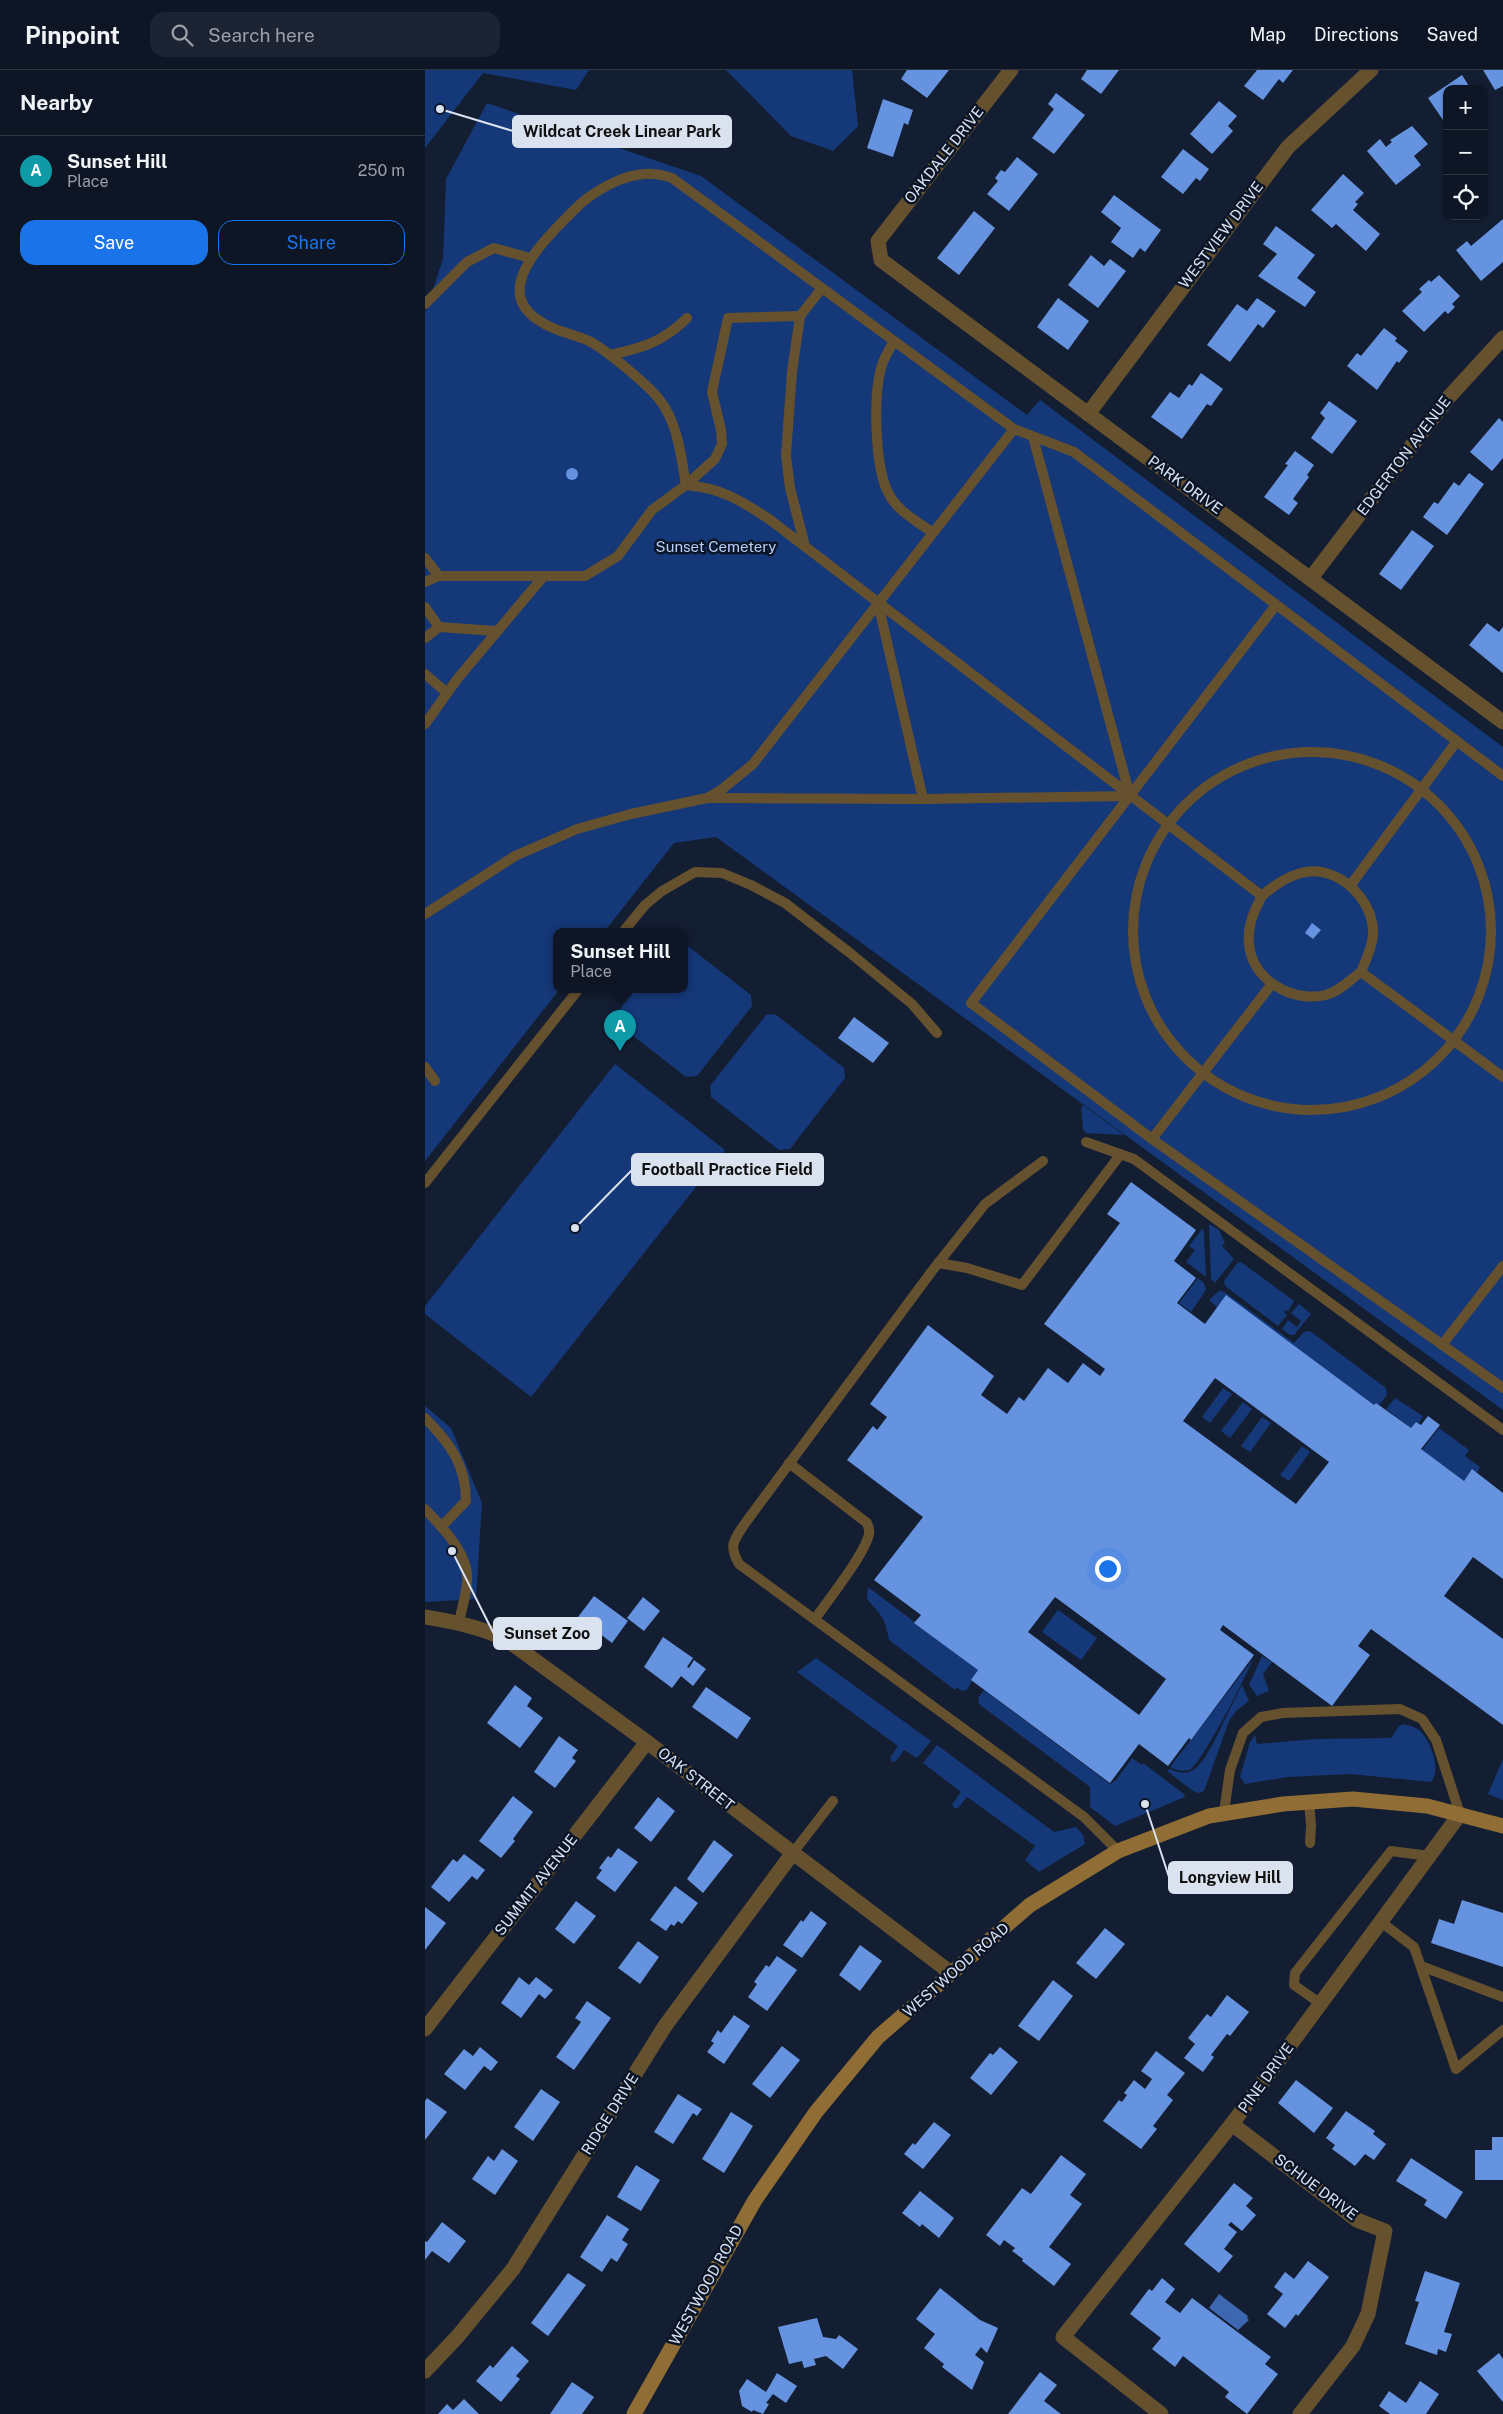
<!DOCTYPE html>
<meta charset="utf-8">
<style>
:root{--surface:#0e1626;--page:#1c2332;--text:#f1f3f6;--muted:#9b9fa7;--line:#2e3543;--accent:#1a73e8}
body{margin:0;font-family:"Public Sans",sans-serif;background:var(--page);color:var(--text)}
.controls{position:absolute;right:15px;top:15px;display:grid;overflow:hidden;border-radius:10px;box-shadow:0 1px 4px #0004}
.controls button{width:45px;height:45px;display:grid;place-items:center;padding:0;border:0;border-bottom:1px solid var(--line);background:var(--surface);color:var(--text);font:25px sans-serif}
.you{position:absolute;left:682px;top:1498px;width:18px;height:18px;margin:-12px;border:4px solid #fff;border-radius:50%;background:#1a73e8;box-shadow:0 0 0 8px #1a73e833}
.badge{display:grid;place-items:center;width:32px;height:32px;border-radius:50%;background:var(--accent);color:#fff;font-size:16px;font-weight:700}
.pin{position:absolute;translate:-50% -41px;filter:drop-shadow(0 1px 2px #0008)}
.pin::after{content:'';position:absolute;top:26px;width:18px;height:15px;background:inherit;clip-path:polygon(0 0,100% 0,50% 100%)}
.popup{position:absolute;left:128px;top:858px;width:135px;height:65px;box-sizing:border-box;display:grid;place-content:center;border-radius:10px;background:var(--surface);filter:drop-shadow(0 1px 4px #0005);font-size:16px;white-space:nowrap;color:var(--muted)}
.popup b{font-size:19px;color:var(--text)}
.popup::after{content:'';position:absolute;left:50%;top:100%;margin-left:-10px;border:10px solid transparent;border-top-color:var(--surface)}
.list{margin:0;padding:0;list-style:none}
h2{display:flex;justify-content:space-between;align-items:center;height:65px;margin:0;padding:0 20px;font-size:21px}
h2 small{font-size:16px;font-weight:400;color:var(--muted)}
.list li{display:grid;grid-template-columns:32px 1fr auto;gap:15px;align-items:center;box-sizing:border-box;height:70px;padding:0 20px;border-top:1px solid var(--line)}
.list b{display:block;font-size:19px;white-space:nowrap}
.list p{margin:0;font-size:16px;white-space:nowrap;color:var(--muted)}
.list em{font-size:16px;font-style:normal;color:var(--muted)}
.actions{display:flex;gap:10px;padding:15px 20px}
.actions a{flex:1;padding:11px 0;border:1px solid var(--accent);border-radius:15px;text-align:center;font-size:18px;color:var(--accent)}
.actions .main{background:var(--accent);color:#fff}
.icon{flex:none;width:28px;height:28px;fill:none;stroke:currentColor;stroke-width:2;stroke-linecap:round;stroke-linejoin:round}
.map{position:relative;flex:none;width:1078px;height:2344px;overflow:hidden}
header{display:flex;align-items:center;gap:30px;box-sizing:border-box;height:70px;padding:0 25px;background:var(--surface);border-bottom:1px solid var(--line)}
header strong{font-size:24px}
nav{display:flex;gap:28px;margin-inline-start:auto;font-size:18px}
.search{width:350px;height:45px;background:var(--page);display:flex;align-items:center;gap:12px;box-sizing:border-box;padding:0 18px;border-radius:15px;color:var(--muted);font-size:19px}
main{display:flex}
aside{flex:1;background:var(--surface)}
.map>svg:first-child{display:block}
</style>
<header>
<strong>Pinpoint</strong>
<div class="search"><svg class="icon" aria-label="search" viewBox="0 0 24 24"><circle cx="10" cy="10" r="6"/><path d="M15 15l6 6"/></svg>Search here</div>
<nav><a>Map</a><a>Directions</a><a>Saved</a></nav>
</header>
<main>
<aside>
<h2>Nearby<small></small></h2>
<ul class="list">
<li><span class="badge" style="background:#0f9aa8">A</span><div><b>Sunset Hill</b><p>Place</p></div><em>250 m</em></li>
</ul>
<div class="actions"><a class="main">Save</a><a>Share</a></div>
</aside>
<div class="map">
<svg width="1078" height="2344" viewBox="0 0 1078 2344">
<rect width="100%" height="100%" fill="#131e32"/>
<g fill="#153878">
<path d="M0 0H164L151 20 58 3 0 78Z"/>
<path d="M301 0H427L433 56 408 81 366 66Z"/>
<path d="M62 33 276 106 602 345 615 330 1078 677V1340L291 767 249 773 179 862H131V920H134L0 1091V243L18 189 21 109Z"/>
<path d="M259 873 326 925 327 936 272 1006 261 1007 193 954 192 943 210 920H259Z"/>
<path d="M350 944 419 998 420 1008 365 1079 354 1080 286 1027 285 1016 341 945Z"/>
<path d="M190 994 300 1080 106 1327 0 1244V1236Z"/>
<path d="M658 1035 699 1065 661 1063 658 1059 656 1038Z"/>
<path d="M784 1154 794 1160 800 1173 797 1176 809 1189 790 1213 786 1209Z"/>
<path d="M778 1158 779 1165 781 1207 761 1192 770 1180 764 1176Z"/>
<path d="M816 1192 869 1231 863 1241 861 1240 859 1242 862 1245 853 1256 800 1216 799 1211 812 1193Z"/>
<path d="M773 1208 779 1213 781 1220 766 1242 754 1233Z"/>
<path d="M795 1220 801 1223 869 1273 879 1262 885 1261 961 1318 962 1325 954 1335 951 1333 949 1335 799 1228 792 1237 784 1230Z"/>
<path d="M874 1234 886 1244 869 1265H865L857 1259 863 1250 872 1257 876 1251 866 1243Z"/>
<path d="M798 1318 807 1324 785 1353 777 1347Z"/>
<path d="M970 1328 998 1346 994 1354 991 1352 986 1358 961 1339Z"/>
<path d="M818 1332 827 1339 805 1368 796 1361Z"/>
<path d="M0 1336 26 1358 57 1433 51 1529 0 1532Z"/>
<path d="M837 1347 846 1353 825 1382 816 1376Z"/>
<path d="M1014 1358 1044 1380 1040 1386 1055 1397 1052 1403 1047 1400 1039 1411 997 1380Z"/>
<path d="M877 1376 885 1382 864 1411 855 1405Z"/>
<path d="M443 1517 553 1600 542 1620 537 1621 532 1617 530 1620 464 1570C460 1546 456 1546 442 1529Z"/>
<path d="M633 1540 672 1568 656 1590 617 1562Z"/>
<path d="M837 1586 847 1592 838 1604 844 1621 832 1626 824 1615Z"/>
<path d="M391 1588 506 1671 492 1688 479 1680 471 1691 467 1692 465 1688 473 1676 372 1602Z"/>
<path d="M828 1589C822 1604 777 1694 764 1700 757 1702 751 1700 745 1697Z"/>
<path d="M817 1615 824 1631 811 1641 804 1651 779 1721 773 1723 768 1721 742 1701 745 1699C752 1703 763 1705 771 1698 785 1687 806 1634 817 1615Z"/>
<path d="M559 1620 685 1714 691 1710 707 1688 717 1695 718 1693 759 1724 760 1727 690 1756 665 1737V1717L554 1634 553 1628Z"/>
<path d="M979 1654C983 1655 990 1657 994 1660 1005 1669 1017 1700 1006 1712L925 1704 863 1707 820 1714 815 1707 825 1672 830 1665 832 1674 890 1669 966 1668 974 1656Z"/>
<path d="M512 1675 629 1762 651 1757 658 1765 660 1774 614 1802 600 1790 610 1776 542 1727 533 1738H529L527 1734 536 1722 498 1693Z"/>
<path d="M1078 1689V1730L1063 1724Z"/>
</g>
<path fill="#3d67b1" d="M794 2224 823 2246 822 2248 824 2250 813 2260 784 2238Z"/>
<g fill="#6693e0" fill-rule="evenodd">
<path d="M482 0H524L502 28 476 9Z"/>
<path d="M662 0H694L676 24 656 9Z"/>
<path d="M832 0H868L858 13 854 9 838 30 819 16Z"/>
<path d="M1058 0H1078V16L1070 20Z"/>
<path d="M1037 5 1046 19H1022V56L1003 28Z"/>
<path d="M631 23 660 45 629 84 607 68 629 39 623 34Z"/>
<path d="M458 29 488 40 483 55 479 53 468 87 442 78Z"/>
<path d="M794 31 812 46 803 56 808 61 787 84 765 64Z"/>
<path d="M987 56 1003 74 989 86 996 95 971 115 942 81 955 69 961 77 967 72 965 70Z"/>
<path d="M758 79 784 99 775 111 771 108 758 124 736 107Z"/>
<path d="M592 87 613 104 584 141 562 124 573 111 570 108 576 100 580 102Z"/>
<path d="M918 104 939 123 930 132 933 134 928 140 955 164 941 181 911 154 907 158 886 140Z"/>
<path d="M689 125 736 160 720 182 715 178 708 188 686 172 696 158 676 142Z"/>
<path d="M549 141 570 158 534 205 512 188Z"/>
<path d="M1078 149V192L1056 211 1031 180 1042 171 1046 176Z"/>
<path d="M851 156 890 185 872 208 891 222 880 237 833 206 852 184 838 174Z"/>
<path d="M666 185 679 196 685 189 701 201 673 238 643 215Z"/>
<path d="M1014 205 1035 226 1027 234 1030 237 1023 244 1020 241 999 262 977 241 997 222 994 219 1004 210 1006 212Z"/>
<path d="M633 228 664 251 643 280 612 257Z"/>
<path d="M832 228 851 241 838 258 833 254 805 292 782 275 812 234 822 241Z"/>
<path d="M959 258 972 268 970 271 983 281 974 293 972 291 952 320 922 296 932 283 936 286Z"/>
<path d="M776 303 798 319 786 336 782 334 757 369 726 347 745 322 754 328 764 314 767 316Z"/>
<path d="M904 331 932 351 907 384 886 368 900 348 895 343Z"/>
<path d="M1074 348 1078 352V388L1067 401 1045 382Z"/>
<path d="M870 381 889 395 882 405 884 407 868 429 873 433 864 445 839 427 863 395 860 394Z"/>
<circle cx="147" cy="404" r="6"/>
<path d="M1044 403 1059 414 1022 465 998 447 1009 432 1013 434 1029 412 1034 416Z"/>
<path d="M987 460 1009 476 976 520 954 504Z"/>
<path d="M1062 553 1074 562 1078 557V603L1044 575Z"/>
<path d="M887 853 896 860 888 869 880 863Z"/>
<path d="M429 947 464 973 448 993 413 968Z"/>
<path d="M706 1112 771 1160 749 1191 771 1208 752 1233 780 1254 801 1225 949 1335 951 1333 986 1358 991 1352 996 1355 1003 1346 1015 1355 996 1379 1039 1411 1047 1399 1078 1423V1509L1048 1487 1019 1526 1078 1569V1655L946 1559 933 1576 945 1585 907 1636 798 1555 795 1560 829 1585 766 1670 764 1668 743 1696 714 1674 685 1713 546 1610 553 1600 489 1553 496 1545 449 1510 498 1447 422 1390 448 1356 452 1360 462 1347 445 1334 503 1255 569 1306 556 1325 582 1344 594 1327 599 1331 623 1298 643 1313 658 1293 675 1306 680 1299 619 1254 695 1153 682 1144ZM790 1308 904 1392 871 1434 758 1351ZM630 1527 741 1609 714 1645 603 1562Z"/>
<path d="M169 1526 203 1551 187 1573 153 1547Z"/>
<path d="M218 1527 235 1541 219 1561 202 1548Z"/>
<path d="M238 1567 268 1588 262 1597 264 1598 269 1590 281 1599 268 1616 256 1606 247 1618 219 1597Z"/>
<path d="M90 1615 107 1628 102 1636 118 1648 95 1678 62 1653Z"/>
<path d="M281 1617 326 1648 312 1669 267 1637Z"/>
<path d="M134 1666 153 1680 147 1688 151 1691 130 1718 109 1702Z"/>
<path d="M88 1726 108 1742 88 1769 90 1771 76 1788 54 1771Z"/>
<path d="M233 1727 250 1741 226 1772 209 1758Z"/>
<path d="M289 1770 308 1785 278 1823 262 1809Z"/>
<path d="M193 1778 213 1792 190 1822 171 1808 177 1800 174 1798 183 1786 186 1788Z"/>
<path d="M39 1784 60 1800 52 1810 47 1806 24 1832 6 1817 28 1789 32 1792Z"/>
<path d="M250 1816 273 1833 257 1854 253 1851 249 1856 246 1854 241 1861 225 1850Z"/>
<path d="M1037 1830 1078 1843V1897L1006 1873 1014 1849 1029 1854Z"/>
<path d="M151 1831 171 1846 149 1874 130 1859Z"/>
<path d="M0 1837 21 1853 0 1880Z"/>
<path d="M386 1841 402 1853 377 1888 358 1875 376 1850 378 1852Z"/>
<path d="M680 1858 700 1874 671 1909 651 1893Z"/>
<path d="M213 1871 234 1887 215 1914 193 1898Z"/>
<path d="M435 1875 457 1891 435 1921 414 1905Z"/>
<path d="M352 1886 372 1900 342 1941 323 1927 332 1914 329 1912 341 1895 344 1897Z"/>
<path d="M94 1907 104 1915 111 1907 128 1920 120 1929 114 1924 96 1948 76 1933Z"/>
<path d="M628 1910 648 1926 614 1971 593 1956Z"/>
<path d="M802 1925 824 1942 805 1966 802 1964 786 1985 789 1987 778 2002 759 1988 770 1974 763 1968 782 1944 786 1947Z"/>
<path d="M162 1931 186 1948 149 2000 131 1987 156 1952 150 1948Z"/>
<path d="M309 1945 325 1956 299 1994 282 1982 289 1973 286 1971 293 1960 296 1963Z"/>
<path d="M357 1976 375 1990 345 2028 327 2014Z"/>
<path d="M55 1977 73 1992 66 2001 59 1996 40 2020 19 2004 39 1979 48 1986Z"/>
<path d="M575 1977 593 1992 566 2025 545 2008 565 1983 568 1985Z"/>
<path d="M731 1981 760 2003 742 2025 748 2030 728 2056 732 2059 716 2079 678 2051 694 2030 697 2032 702 2025 699 2023 709 2010 720 2019 727 2009 716 2001Z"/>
<path d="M871 2010 908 2038 889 2063 853 2033Z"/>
<path d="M116 2019 135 2032 108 2071 89 2057Z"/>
<path d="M253 2024 277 2039 272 2046 268 2043 248 2074 229 2062Z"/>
<path d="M2 2028 22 2042 0 2070V2031Z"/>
<path d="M921 2041 950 2061 948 2064 961 2074 949 2090 940 2084 930 2096 907 2079 910 2075 901 2068Z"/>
<path d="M306 2042 328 2056 299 2103 277 2089Z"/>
<path d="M509 2052 526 2065 498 2099 479 2084 488 2073 490 2075Z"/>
<path d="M1067 2067H1078V2110H1050V2080H1067Z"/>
<path d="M77 2079 93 2091 70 2125 47 2109 63 2086 69 2091Z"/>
<path d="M636 2085 661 2104 645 2125 657 2134 624 2177 646 2194 629 2216 597 2191 598 2189 587 2181 590 2178 579 2170 575 2176 561 2165 597 2118 606 2124Z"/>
<path d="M986 2088 1038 2122 1021 2149 999 2135 1002 2130 971 2111Z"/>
<path d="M211 2095 235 2110 216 2141 192 2127Z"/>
<path d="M809 2113 828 2128 821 2136 831 2145 817 2161 806 2152 803 2155 812 2162 799 2179 808 2186 794 2203 759 2174Z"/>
<path d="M495 2121 529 2148 514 2168 497 2154 495 2157 477 2143Z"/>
<path d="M182 2145 204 2159 197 2170 203 2174 192 2192 186 2188 177 2202 155 2187Z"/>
<path d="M17 2152 41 2171 24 2193 7 2181 0 2190V2171L2 2172Z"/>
<path d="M883 2191 904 2207 873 2246 871 2244 860 2258 842 2244 858 2224 849 2217 860 2202 869 2209Z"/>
<path d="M1000 2201 1035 2213 1019 2262 1027 2264 1021 2282 1013 2279 1012 2285 980 2274 994 2232 990 2231Z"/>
<path d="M143 2203 161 2215 123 2266 106 2253Z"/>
<path d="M737 2208 750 2219 740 2232 755 2243 767 2228 846 2287 840 2294 853 2304 822 2344 800 2327 804 2322 758 2286 750 2297 727 2279 736 2268 705 2244 724 2219 727 2221Z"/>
<path d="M515 2218 555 2250 573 2258 562 2283 556 2277 550 2285 559 2292 547 2320 517 2297 519 2294 499 2278 510 2264 491 2249Z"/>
<path d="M392 2248 398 2267 411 2269 414 2265 433 2279 418 2299 401 2286 389 2289 391 2295 379 2298 377 2291 364 2294 353 2257Z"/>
<path d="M87 2276 104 2291 91 2306 95 2309 76 2332 51 2311 65 2295 68 2298Z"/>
<path d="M1074 2283 1078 2289V2332L1052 2301Z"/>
<path d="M615 2302 632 2315 619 2331 636 2344H583Z"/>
<path d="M352 2303 372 2316 361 2333 348 2324 341 2333 344 2334 338 2344 328 2340 327 2342 317 2336 314 2321 322 2309 341 2322Z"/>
<path d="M995 2311 1014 2324 1001 2344H965L954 2336 964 2321 981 2333Z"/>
<path d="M147 2312 169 2327 157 2344H125Z"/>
<path d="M39 2329 54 2344H13L22 2334 28 2340Z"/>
</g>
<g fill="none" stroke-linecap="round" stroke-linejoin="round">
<g stroke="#66512f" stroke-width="10">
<path d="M0 234 42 192 69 178 105 188"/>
<path d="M375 246 367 302 361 385 365 418 380 476"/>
<path d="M469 271C465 278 460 286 457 295 448 323 449 400 465 426 474 442 493 452 508 463"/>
<path d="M185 285C217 278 238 272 262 248"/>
<path d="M589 359 649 382 1078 706"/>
<path d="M261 415C296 418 315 430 344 449L837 826C829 841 822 856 824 874 827 910 867 933 901 925 915 921 925 910 936 902L1078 1007"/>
<path d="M0 488 14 506"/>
<path d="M0 512 14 506H160L193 486 227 440 261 415 290 389 297 374 296 360 287 322 303 248 375 246 397 218"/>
<path d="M453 533 498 729 705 726 608 367"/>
<path d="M851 535 546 933 727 1069 1078 1318"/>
<path d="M0 537 14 557"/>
<path d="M0 568 14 557 71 561"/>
<path d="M0 604 22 623"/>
<path d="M0 654 33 608 118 507"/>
<circle cx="887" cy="861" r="179"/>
<path d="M284 728 498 729"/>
<path d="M925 816 1032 671"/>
<path d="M837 826C848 816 861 807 876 803 912 793 950 830 948 865 947 878 941 890 936 902"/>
<path d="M0 844 90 786 152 759 206 744 282 728 296 720 328 694 589 359 247 108C241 106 234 104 228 104 200 102 166 122 148 141 121 169 62 222 118 253 132 262 149 264 164 271 180 279 223 315 234 329 253 353 256 386 261 415"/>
<path d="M198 862 220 835 237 821 270 802 297 803 326 815 360 833 425 883 487 934 512 963"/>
<path d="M0 997 10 1011"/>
<path d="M727 1069 846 915"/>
<path d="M661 1072 709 1089 1078 1360"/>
<path d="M618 1091 560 1134 507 1201 321 1452C309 1470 303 1475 314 1494L659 1747 693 1781"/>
<path d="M0 1113 153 920"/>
<path d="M513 1193 542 1198 597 1215 695 1085"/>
<path d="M1017 1275 1078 1196"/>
<path d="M0 1348C25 1373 41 1395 41 1431L16 1457"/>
<path d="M364 1393 442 1453C443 1456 445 1459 444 1464 440 1484 403 1530 390 1549"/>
<path d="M0 1439C15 1455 36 1476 41 1498 45 1514 37 1536 34 1553"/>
<path d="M884 1732 886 1755 885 1773"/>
<path d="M799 1742 805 1700 818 1663 836 1647 858 1643 975 1639 997 1649 1011 1670 1035 1744"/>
<path d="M367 1784 408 1731"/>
<path d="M956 1852 989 1877 1031 1999 1078 1960"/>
<path d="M996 1896 1078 1927"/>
<path d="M896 1934 869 1915 870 1903 966 1781 1004 1786"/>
</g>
<g stroke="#66512f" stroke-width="15">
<path d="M586 0 453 171 456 190 1078 652"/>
<path d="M663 344 863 77 946 0"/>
<path d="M886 508 1023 328 1078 268"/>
<path d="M0 1547C29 1552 56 1557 82 1570L222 1672 526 1903"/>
<path d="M0 1959 222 1672"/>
<path d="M807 2054 932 2150 960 2161 943 2244 928 2276 875 2344"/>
<path d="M0 2301 33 2266 88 2199 240 1956 367 1784"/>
<path d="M736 2344 638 2267 807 2054 1035 1744"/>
</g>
<path stroke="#8f6d34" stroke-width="15" d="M209 2344 330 2130 391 2042 453 1967 605 1835 693 1781 784 1746 858 1734 928 1729 1002 1736 1078 1756"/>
</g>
<g text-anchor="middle" stroke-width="5" stroke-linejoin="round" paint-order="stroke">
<g font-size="15" fill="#dae2f0" stroke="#0a1528">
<text transform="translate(519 85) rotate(-52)" y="5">OAKDALE DRIVE</text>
<text transform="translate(796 165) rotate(-53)" y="5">WESTVIEW DRIVE</text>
<text transform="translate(979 386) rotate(-53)" y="5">EDGERTON AVENUE</text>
<text transform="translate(760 415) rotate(36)" y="5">PARK DRIVE</text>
<text transform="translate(271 1709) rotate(38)" y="5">OAK STREET</text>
<text transform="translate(111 1815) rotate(-52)" y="5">SUMMIT AVENUE</text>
<text transform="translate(531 1900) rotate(-41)" y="5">WESTWOOD ROAD</text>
<text transform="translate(841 2008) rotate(-54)" y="5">PINE DRIVE</text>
<text transform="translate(185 2044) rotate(-58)" y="5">RIDGE DRIVE</text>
<text transform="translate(891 2117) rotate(37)" y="5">SCHUE DRIVE</text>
<text transform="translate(281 2215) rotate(-61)" y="5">WESTWOOD ROAD</text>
</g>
<g font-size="15" fill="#b8d0f9" stroke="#0a1528">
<text x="291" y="482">Sunset Cemetery</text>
</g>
</g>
<path fill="none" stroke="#dae2f0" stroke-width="2" d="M15 39L88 61M150 1158L207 1100M27 1481L69 1564M720 1734L744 1807"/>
<g fill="#dae2f0" stroke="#0a1528" stroke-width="2">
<circle cx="15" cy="39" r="5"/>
<circle cx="150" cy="1158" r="5"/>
<circle cx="27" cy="1481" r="5"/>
<circle cx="720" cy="1734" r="5"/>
</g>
<g fill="#dae2f0" stroke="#dae2f0" stroke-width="2">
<rect x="88" y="46" width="218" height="31" rx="5"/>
<rect x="207" y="1084" width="191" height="31" rx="5"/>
<rect x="69" y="1548" width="107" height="31" rx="5"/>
<rect x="744" y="1792" width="123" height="31" rx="5"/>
</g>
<g font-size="16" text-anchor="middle" font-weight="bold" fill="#111">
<text x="197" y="67">Wildcat Creek Linear Park</text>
<text x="302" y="1105">Football Practice Field</text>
<text x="122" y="1569">Sunset Zoo</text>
<text x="805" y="1813">Longview Hill</text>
</g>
</svg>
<div class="controls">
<button>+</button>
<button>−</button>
<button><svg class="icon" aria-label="locate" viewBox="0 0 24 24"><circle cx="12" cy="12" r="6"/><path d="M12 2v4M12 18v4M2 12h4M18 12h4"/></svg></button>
</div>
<div class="you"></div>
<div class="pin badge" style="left:195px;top:981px;background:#0f9aa8">A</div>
<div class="popup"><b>Sunset Hill</b>Place</div>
</div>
</main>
